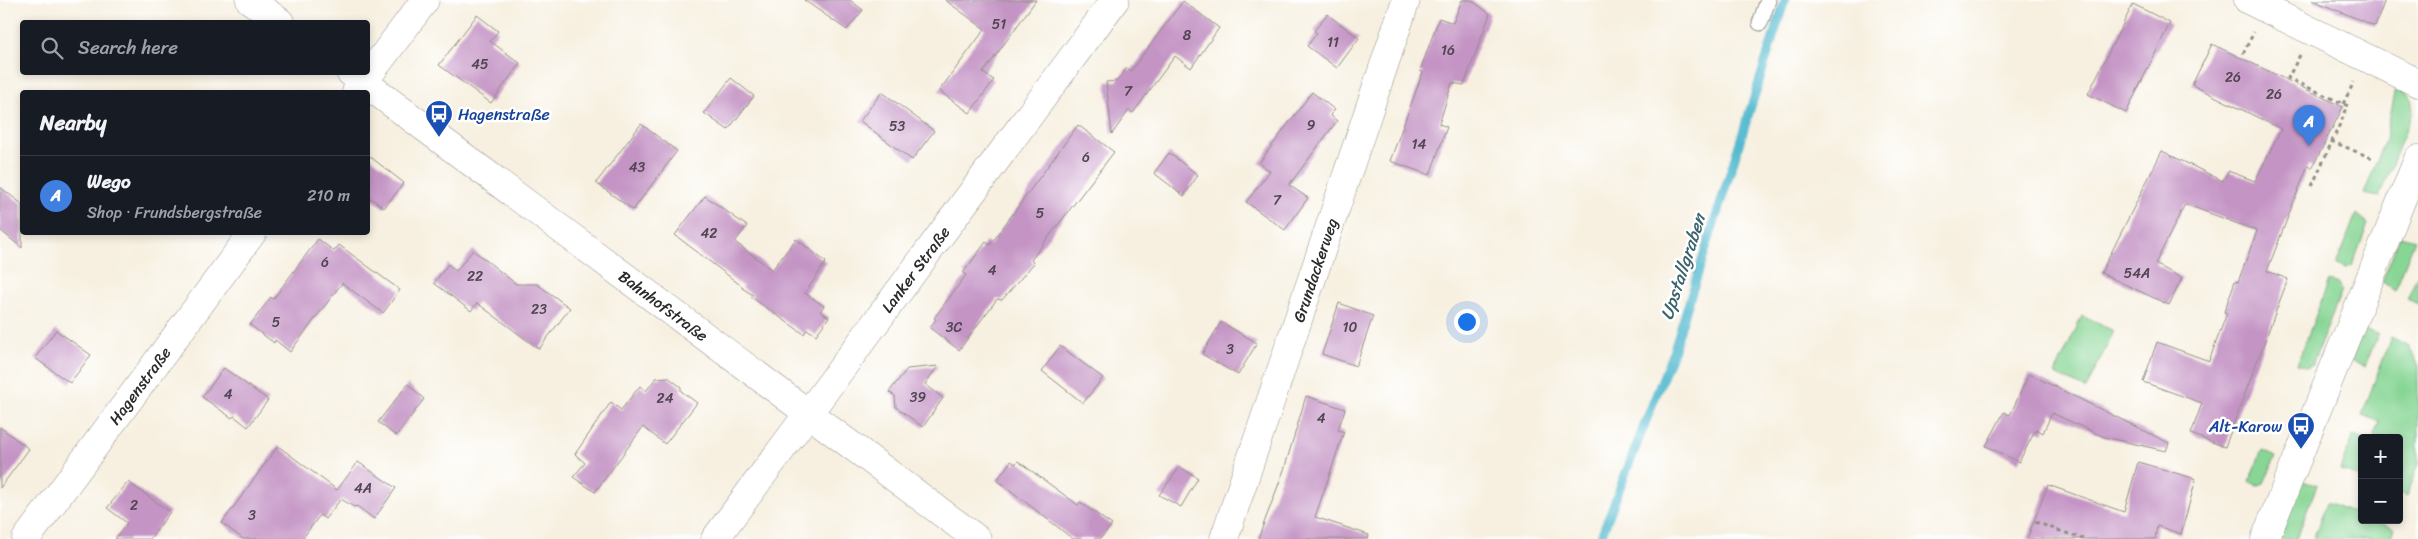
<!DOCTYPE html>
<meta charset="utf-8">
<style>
:root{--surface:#171b24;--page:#20242c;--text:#f1f3f6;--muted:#9ea1a6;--line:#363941;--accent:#c8321e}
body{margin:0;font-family:Sriracha,sans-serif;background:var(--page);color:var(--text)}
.controls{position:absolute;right:15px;bottom:15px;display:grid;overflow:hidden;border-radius:5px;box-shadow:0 2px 8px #0003}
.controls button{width:45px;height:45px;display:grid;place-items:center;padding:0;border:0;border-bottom:1px solid var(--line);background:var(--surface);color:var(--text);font:25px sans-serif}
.you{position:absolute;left:1466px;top:321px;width:18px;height:18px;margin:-12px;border:4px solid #fff;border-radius:50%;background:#1a73e8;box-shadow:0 0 0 8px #1a73e833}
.badge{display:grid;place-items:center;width:32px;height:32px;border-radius:50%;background:var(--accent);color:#fff;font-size:16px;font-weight:700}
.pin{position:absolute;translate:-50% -41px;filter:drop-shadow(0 1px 2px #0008)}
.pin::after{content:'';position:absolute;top:26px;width:18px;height:15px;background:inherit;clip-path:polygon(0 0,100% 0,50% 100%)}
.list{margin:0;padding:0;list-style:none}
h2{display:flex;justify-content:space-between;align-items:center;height:65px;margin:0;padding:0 20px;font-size:21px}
h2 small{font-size:16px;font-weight:400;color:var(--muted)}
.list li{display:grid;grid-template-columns:32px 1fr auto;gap:15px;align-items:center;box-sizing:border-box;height:80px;padding:0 20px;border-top:1px solid var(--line)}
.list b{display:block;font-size:19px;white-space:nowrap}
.list p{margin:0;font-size:16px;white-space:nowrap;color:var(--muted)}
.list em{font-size:16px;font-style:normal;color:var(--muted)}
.icon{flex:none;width:28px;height:28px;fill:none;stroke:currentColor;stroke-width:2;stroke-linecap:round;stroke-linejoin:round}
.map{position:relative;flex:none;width:2418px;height:539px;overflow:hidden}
.search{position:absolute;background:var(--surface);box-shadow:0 2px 8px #0003;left:20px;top:20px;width:350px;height:55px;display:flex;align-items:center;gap:12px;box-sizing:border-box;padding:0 18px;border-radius:5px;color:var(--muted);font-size:19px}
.panel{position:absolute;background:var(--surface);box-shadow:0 2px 8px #0003;left:20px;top:90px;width:350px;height:145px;border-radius:5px}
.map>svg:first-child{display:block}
</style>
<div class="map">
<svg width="2418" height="539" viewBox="0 0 2418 539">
<rect width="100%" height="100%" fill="#fff"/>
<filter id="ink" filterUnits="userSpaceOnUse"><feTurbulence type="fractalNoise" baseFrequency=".02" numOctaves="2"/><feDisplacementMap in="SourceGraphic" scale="10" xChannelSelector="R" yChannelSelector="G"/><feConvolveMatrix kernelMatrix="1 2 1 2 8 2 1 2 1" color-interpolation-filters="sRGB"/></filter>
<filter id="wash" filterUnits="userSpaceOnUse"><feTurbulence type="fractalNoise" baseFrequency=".0096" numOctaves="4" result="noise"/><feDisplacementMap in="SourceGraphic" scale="20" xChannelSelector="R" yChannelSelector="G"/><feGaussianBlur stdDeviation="1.12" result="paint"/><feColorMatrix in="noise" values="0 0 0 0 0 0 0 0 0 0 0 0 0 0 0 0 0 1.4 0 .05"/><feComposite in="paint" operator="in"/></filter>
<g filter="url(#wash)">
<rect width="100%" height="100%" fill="#f7f0e0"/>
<g fill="#88d695" stroke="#5a8060">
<path d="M2396 88 2411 97 2413 111 2379 197 2364 194 2385 140Z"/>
<path d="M2356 214 2368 224 2352 266 2345 268 2336 265Z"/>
<path d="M2400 236 2415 240 2395 290 2382 282Z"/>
<path d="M2417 276H2418V304L2407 299Z"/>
<path d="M2329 281 2338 284 2342 290 2312 365 2306 368 2297 364Z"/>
<path d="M2082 316 2114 331 2086 389 2055 374Z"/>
<path d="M2363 330 2378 334 2365 367 2351 361Z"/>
<path d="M2391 337 2409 346 2418 367V466L2407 496 2399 493V438H2374L2380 422 2362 415Z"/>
<path d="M2353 435 2362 438V478L2340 470Z"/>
<path d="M2262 450 2276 456 2264 483 2259 485 2249 482Z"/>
<path d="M2302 481 2317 485 2296 539H2279Z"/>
<path d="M2327 502 2362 516V520H2372L2395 529 2391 539H2313Z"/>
</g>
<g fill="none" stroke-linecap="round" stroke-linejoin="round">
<path stroke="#50b8ce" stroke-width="9" d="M1600 539 1674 349 1785 0"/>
</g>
<g id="blocks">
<g fill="#c494c5">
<path d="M804 0H850L863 10 847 30Z"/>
<path d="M945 0H1036L983 73 994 80 970 113 939 91 985 29Z"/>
<path d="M1462 0H1471L1490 14 1464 85 1452 83 1439 124 1447 127 1430 175 1390 161 1423 72 1420 71 1439 18 1453 23Z"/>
<path d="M2312 0H2385L2375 26Z"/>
<path d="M1183 1 1219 28 1191 68 1175 56 1133 113 1129 110 1112 134 1106 82 1117 81 1127 68 1131 71Z"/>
<path d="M2133 4 2170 23 2126 113 2088 94Z"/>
<path d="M1327 14 1359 38 1337 68 1307 46 1317 33 1314 31Z"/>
<path d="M477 15 498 31 490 41 520 63 491 103 439 65Z"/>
<path d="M2212 44 2343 107 2312 168 2308 165 2267 271 2288 279 2225 447 2191 434 2202 403 2143 382 2157 342 2209 361 2227 313 2224 312 2235 281 2238 282 2257 231 2185 204 2155 264 2182 278 2169 305 2101 273 2162 151 2223 181 2228 171 2255 181 2281 129 2192 85Z"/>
<path d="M731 78 754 96 728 130 704 113Z"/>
<path d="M882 92 934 131 912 160 860 121Z"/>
<path d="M1312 92 1335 110 1330 115 1337 121 1289 185 1308 198 1285 230 1246 202 1270 171 1259 163Z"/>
<path d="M641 124 677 151 633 210 596 183Z"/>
<path d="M1078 125 1114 152 1031 260 1034 263 1002 300 997 299 959 350 930 328 936 319 934 318 966 275 963 273 986 242 990 245Z"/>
<path d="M1169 153 1198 175 1184 196 1154 173Z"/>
<path d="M368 155 404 183 384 208 368 196Z"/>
<path d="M0 187 22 204V248L0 230Z"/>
<path d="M705 196 747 226 735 242 772 270 796 239 826 262 805 293 824 306 820 311 829 317 816 335 807 329 804 334 751 297 753 295 742 288 743 287 675 235Z"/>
<path d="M318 239 334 251 339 245 400 290 383 313 342 283 290 352 275 340 274 343 250 325 271 297 273 299Z"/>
<path d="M473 250 516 284H537L570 308 539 349 477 303 471 311 434 283 448 264 456 271Z"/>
<path d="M1339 303 1373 316 1356 366 1322 354Z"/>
<path d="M1221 322 1257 343 1238 375 1202 354Z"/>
<path d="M56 330 91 355 70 383 35 358Z"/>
<path d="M1060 346 1103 378 1083 403 1042 371Z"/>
<path d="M938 366 925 384 943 398 923 427 896 407 895 396 889 392 907 369Z"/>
<path d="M224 368 268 400 248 427 234 416 232 418 202 397Z"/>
<path d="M2029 374 2169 443 2166 451 2104 437 2052 413 2043 433 2036 429 2019 462 1986 446 2004 412 2010 415Z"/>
<path d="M668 377 681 387V391L697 403 665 444 643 427 595 492 573 477 585 463 575 454 611 402 621 410 640 386 646 391 656 378Z"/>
<path d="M408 384 424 399 396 436 378 422Z"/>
<path d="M1306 396 1345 409 1338 430 1344 432 1315 517 1369 535 1368 539H1258L1284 470Z"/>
<path d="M0 427 29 449 0 488Z"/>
<path d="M278 446 337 490 358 462 396 488 374 519 357 506 354 507 341 499 325 519 320 515 302 539H243L222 523Z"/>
<path d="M1011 461 1015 464 1018 461 1078 505 1080 502 1112 525 1100 539H1073L997 480Z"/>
<path d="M2138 462 2196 479 2181 534 2157 526 2155 539H2027L2048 485 2124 512Z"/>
<path d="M1180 467 1198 478 1181 507 1159 495Z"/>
<path d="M128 482 170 512 150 539H115L127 523 107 508Z"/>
</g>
</g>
</g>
<g filter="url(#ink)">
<use href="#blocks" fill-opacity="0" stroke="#918e86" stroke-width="1"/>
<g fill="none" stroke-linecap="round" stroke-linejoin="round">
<defs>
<path id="lane" d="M1760 23 1768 0"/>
<g id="street">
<path d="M2248 0 2418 83"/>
<path d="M356 92 425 0"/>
<path id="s1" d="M26 539 253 232"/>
<path id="s2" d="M715 539 1115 0"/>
<path id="s3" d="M1224 539 1406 0"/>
</g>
<g id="secondary">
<path d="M250 0 280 22"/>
<path id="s4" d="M350 72 977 539"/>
<path d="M2265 539 2418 159"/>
</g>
</defs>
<use href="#lane" stroke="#918e86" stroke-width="17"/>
<use href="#street" stroke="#918e86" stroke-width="29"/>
<use href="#secondary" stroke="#918e86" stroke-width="29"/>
<g stroke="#918e86" stroke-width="3" stroke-dasharray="4 4" stroke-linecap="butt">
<path d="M2243 54 2254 32"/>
<path d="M2300 55 2288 78 2348 106 2312 186"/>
<path d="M2343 104 2354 82"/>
<path d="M2331 141 2374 159"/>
<path d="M2035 522 2083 539"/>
</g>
<use href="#lane" stroke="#fff" stroke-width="15"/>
<use href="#street" stroke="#fff" stroke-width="28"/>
<use href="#secondary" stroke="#fff" stroke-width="28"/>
</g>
</g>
<defs>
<symbol id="bus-pin" viewBox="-11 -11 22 30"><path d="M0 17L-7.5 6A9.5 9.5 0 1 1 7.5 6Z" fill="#1a4fb4" stroke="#fff"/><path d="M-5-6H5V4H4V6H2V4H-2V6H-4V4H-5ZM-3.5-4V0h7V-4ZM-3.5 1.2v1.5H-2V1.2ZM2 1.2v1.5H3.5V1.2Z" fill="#fff"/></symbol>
</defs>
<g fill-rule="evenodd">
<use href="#bus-pin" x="423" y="98" width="32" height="43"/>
<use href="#bus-pin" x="2285" y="410" width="32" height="43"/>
</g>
<g text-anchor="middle" stroke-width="5" stroke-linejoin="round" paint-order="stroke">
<g font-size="14" fill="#514552">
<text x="999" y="29">51</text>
<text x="1187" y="40">8</text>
<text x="1333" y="47">11</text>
<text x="1448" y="55">16</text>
<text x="480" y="69">45</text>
<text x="2233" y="82">26</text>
<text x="1128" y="96">7</text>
<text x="2274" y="99">26</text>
<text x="1311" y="130">9</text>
<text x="897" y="131">53</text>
<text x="1419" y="149">14</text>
<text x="1086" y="162">6</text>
<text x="637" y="172">43</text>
<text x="1277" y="205">7</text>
<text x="1040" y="218">5</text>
<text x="709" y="238">42</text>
<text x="325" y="267">6</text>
<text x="992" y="275">4</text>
<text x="2137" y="278">54A</text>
<text x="475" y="281">22</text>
<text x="539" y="314">23</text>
<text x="276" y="327">5</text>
<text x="954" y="332">3C</text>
<text x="1350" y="332">10</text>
<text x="1230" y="354">3</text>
<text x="228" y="399">4</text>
<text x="918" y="402">39</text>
<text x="665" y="403">24</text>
<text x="1321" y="423">4</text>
<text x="363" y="493">4A</text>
<text x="134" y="510">2</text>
<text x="252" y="520">3</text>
</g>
<g font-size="16" fill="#164399" stroke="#fff" text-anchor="start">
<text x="458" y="120">Hagenstraße</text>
<text x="2282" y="432" text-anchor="end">Alt-Karow</text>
</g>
<g font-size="16" fill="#2b2b2b" stroke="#fff">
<text dy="6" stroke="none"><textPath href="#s2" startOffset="336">Lanker Straße</textPath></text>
<text dy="6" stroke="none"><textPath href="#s3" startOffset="284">Grundackerweg</textPath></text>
<text dy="6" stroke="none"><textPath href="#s4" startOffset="391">Bahnhofstraße</textPath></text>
<text dy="6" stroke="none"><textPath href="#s1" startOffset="191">Hagenstraße</textPath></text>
</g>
<g font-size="18" font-style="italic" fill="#3a636c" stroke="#fff">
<text transform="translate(1683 267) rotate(-72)" y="6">Upstallgraben</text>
</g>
</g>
</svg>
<div class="controls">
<button>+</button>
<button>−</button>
</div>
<div class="you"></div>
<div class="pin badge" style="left:2309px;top:146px;background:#3f7fe0">A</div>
<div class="search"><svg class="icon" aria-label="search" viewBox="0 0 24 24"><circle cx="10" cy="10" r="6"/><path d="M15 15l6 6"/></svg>Search here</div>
<section class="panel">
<h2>Nearby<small></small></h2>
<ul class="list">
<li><span class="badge" style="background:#3f7fe0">A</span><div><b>Wego</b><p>Shop · Frundsbergstraße</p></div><em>210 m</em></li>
</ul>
</section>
</div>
